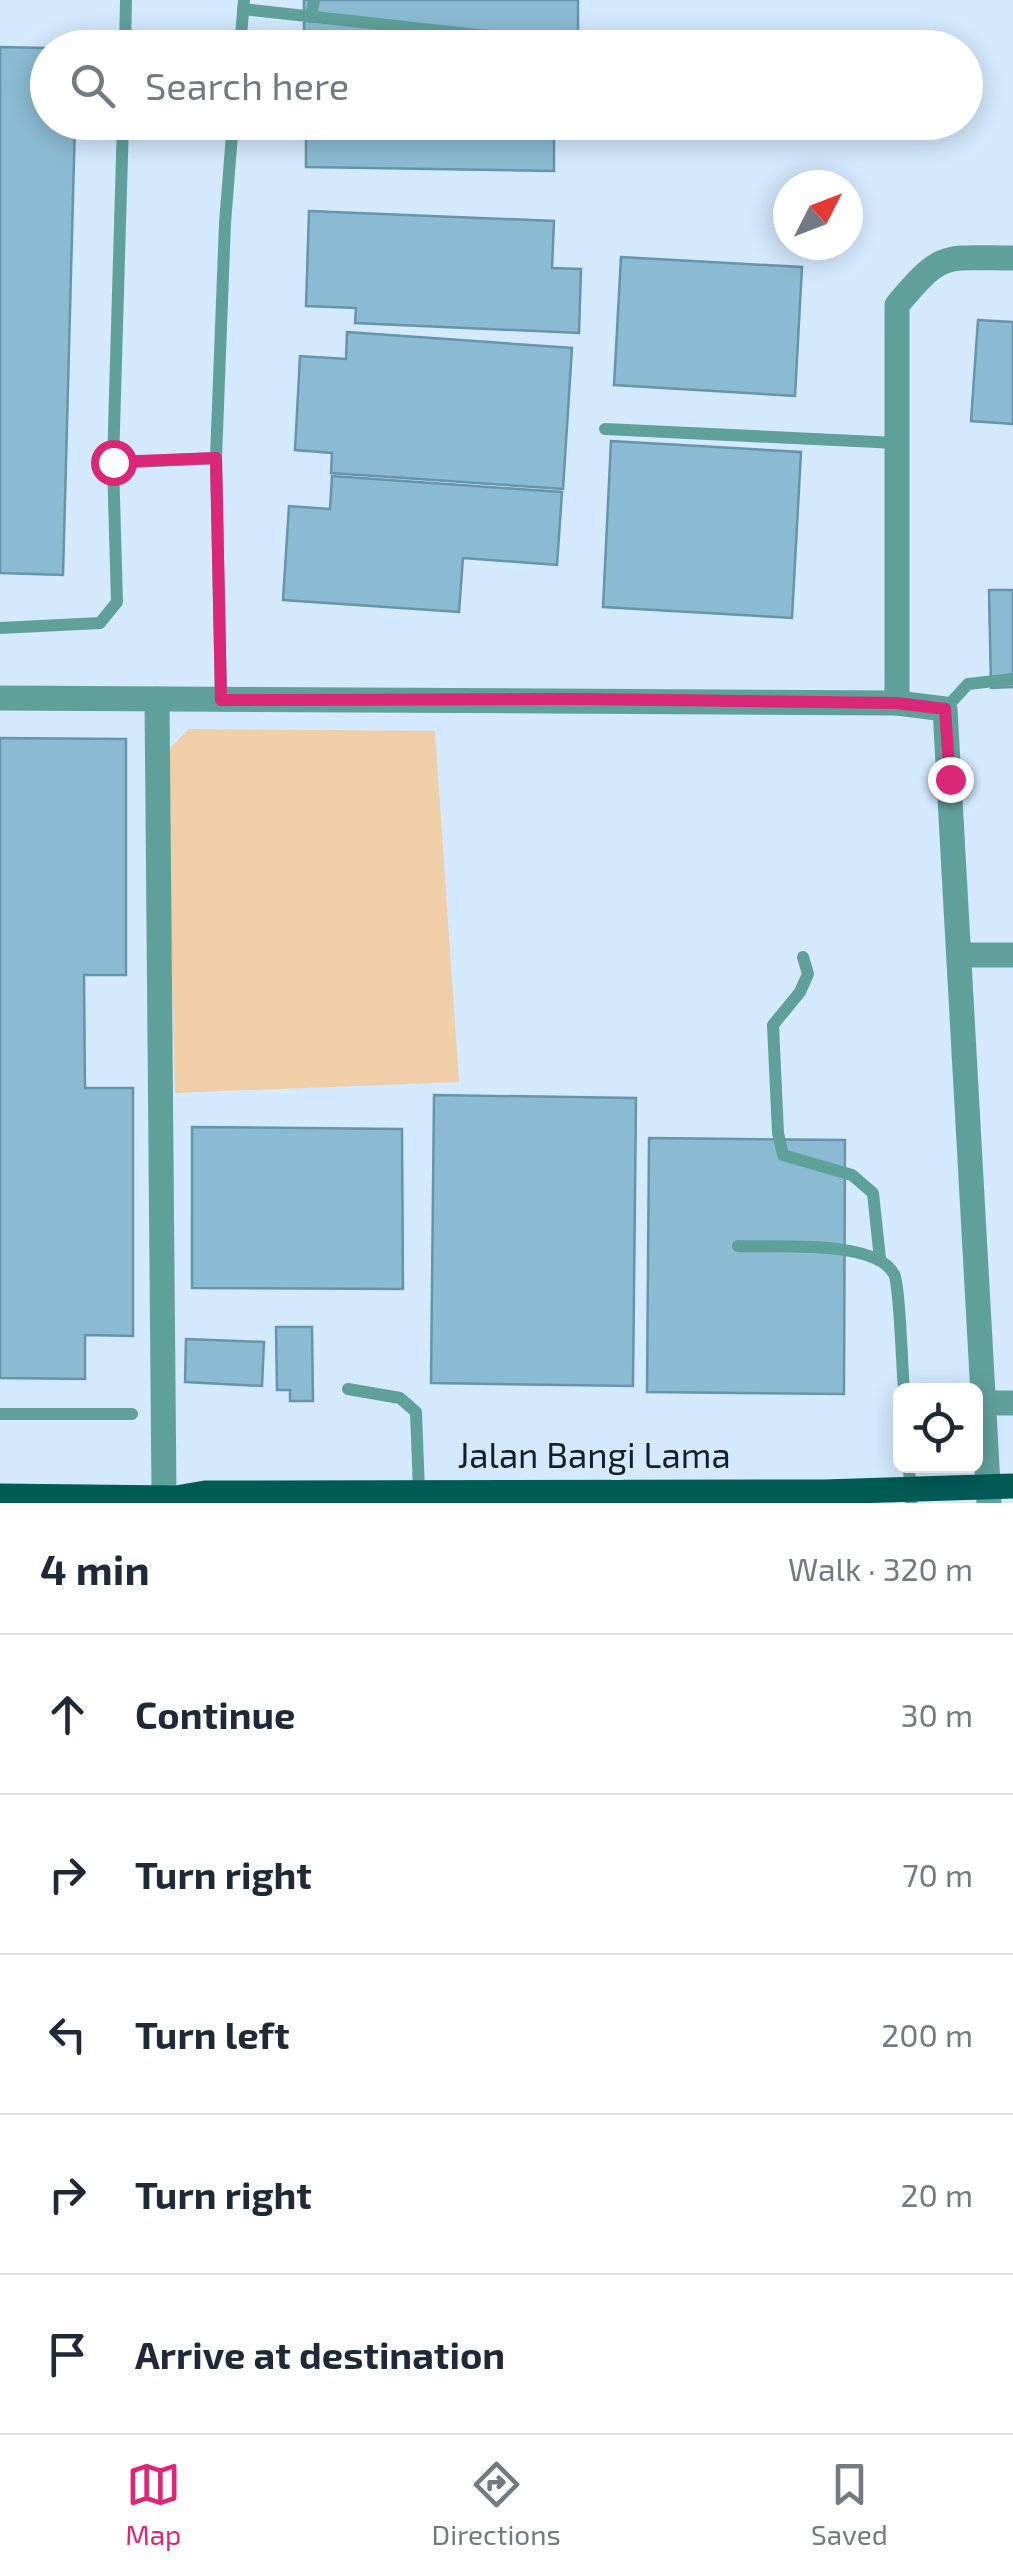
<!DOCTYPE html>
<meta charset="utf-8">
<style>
:root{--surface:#fff;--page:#f2f2f3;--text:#1f2937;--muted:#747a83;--line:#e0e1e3;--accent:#db2777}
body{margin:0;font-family:"Exo 2",sans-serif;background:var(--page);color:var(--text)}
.controls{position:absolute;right:30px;bottom:30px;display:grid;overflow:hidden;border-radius:15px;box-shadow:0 5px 25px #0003}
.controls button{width:90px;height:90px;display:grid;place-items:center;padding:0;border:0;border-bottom:2px solid var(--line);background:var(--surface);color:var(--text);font:50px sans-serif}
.compass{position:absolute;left:773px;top:170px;width:90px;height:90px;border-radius:50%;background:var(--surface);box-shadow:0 5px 25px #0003;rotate:48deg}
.stop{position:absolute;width:30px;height:30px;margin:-22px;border:8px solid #db2777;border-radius:50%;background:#fff}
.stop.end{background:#db2777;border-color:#fff;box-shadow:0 2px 10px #0008}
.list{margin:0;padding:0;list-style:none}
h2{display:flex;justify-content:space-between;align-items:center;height:130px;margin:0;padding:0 40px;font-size:42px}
h2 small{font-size:32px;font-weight:400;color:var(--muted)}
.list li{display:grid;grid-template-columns:65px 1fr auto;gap:30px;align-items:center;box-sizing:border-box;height:160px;padding:0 40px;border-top:2px solid var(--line)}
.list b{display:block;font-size:38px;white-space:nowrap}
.list em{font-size:32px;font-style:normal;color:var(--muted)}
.icon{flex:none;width:55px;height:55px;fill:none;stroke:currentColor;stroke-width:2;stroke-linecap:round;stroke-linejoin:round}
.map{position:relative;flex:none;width:1013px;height:1503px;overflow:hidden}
.search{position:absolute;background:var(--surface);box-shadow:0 5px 25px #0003;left:30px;right:30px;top:30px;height:110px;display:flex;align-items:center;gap:25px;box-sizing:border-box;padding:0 35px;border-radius:55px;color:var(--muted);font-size:38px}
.sheet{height:930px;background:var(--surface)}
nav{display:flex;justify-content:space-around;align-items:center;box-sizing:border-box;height:140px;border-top:2px solid var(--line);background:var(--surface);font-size:28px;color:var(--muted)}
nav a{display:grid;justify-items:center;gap:5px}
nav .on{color:var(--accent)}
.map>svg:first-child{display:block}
</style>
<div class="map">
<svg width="1013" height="1503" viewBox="0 0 1013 1503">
<rect width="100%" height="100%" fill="#d4e9fe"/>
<path fill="#f0cea8" d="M189 729 435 731 459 1082 175 1093 166 752Z"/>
<g fill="#8bbbd2" stroke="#6694aa" stroke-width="2.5">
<path d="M304 0H578V48H370V32H304Z"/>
<path d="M0 47 48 48V122H75L63 575 0 573Z"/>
<path d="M306 122H554V171L306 167Z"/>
<path d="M309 211 554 221 552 268 581 269 579 333 355 323 356 308 306 306Z"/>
<path d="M621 257 802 267 795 396 614 385Z"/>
<path d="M978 320 1013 322V424L971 421Z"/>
<path d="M347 332 572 348 563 489 331 473 332 453 295 450 300 356 346 359Z"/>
<path d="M611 441 801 452 792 618 603 607Z"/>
<path d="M332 476 562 492 557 565 463 558 459 612 283 600 289 506 330 509Z"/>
<path d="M989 590H1013V687L991 688Z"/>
<path d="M0 738 126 739V975H84L85 1088H133V1336L85 1335V1379L0 1378Z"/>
<path d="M434 1095 636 1098 633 1386 431 1383Z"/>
<path d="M192 1127 402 1129 403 1289 192 1288Z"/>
<path d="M649 1138 845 1140 844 1394 647 1392Z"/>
<path d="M276 1327H312L313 1401H290V1390H277Z"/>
<path d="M186 1339 264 1342 262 1386 185 1382Z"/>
</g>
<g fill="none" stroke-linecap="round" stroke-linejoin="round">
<g stroke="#60a09b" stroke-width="12">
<path d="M243 9 568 45"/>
<path d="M311 17 314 0"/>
<path d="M125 48 126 0"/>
<path d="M240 48 244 0"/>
<path d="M123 122 113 463 216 458"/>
<path d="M605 429 897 443"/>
<path d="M0 628 100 623 117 602 113 463"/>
<path d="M221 699 216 458 225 223 233 122"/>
<path d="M945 709 968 684 1013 679"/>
<path d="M803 957 808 974 800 992 773 1025 778 1133 783 1155 852 1175 873 1193 880 1259"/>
<path d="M738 1246C775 1248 875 1239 894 1274 900 1286 902 1371 904 1390"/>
<path d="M348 1389 400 1398 416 1412 419 1491"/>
<path d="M0 1414H132"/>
<path d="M909 1466 911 1503"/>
</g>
<g stroke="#60a09b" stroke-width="25">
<path d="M0 698 897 703 945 709 989 1503"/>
<path d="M157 699 164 1496"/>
<path d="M897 703V305C943 250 943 258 1013 258"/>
<path d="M961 955H1013"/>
<path d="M985 1403H1013"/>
</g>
<path stroke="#005b57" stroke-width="25" d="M0 1496 176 1498 205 1493 824 1492 1013 1486"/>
</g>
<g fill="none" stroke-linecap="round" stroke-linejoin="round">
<path stroke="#db2777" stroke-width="12" d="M113 462 216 458 221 700 578 699 896 703 945 709 950 779"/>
</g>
<g text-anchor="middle" stroke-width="10" stroke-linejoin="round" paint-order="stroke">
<g font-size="35" fill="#131f2c" stroke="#d4e9fe">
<text x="594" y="1468">Jalan Bangi Lama</text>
</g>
</g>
</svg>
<div class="controls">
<button><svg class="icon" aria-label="locate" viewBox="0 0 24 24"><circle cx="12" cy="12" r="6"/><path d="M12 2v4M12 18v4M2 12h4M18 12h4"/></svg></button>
</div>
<svg class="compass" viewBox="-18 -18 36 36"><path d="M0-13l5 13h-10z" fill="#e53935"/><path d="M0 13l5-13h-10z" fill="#747a83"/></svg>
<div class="stop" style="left:113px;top:462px"></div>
<div class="stop end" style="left:950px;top:779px"></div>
<div class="search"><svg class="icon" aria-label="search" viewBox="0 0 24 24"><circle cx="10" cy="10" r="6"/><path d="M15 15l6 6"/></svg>Search here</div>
</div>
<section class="sheet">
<h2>4 min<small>Walk · 320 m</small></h2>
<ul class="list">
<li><svg class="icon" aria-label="ahead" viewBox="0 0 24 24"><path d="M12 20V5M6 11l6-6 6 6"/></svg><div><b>Continue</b></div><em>30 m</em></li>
<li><svg class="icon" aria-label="right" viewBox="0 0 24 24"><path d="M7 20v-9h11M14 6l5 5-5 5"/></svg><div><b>Turn right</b></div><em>70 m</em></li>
<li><svg class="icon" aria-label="left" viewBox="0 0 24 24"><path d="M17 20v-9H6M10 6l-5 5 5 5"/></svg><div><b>Turn left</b></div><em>200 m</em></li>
<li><svg class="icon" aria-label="right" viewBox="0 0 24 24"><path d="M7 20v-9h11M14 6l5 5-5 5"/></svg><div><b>Turn right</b></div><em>20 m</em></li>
<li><svg class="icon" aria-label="arrive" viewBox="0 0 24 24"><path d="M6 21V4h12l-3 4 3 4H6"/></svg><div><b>Arrive at destination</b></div></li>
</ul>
</section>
<nav>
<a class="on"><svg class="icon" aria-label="map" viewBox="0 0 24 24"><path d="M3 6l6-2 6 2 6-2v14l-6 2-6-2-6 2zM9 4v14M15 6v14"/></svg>Map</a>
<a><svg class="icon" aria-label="directions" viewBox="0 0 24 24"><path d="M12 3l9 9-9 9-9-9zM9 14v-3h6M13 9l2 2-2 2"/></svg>Directions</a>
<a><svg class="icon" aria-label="saved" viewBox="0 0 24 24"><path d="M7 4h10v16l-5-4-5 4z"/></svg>Saved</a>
</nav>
